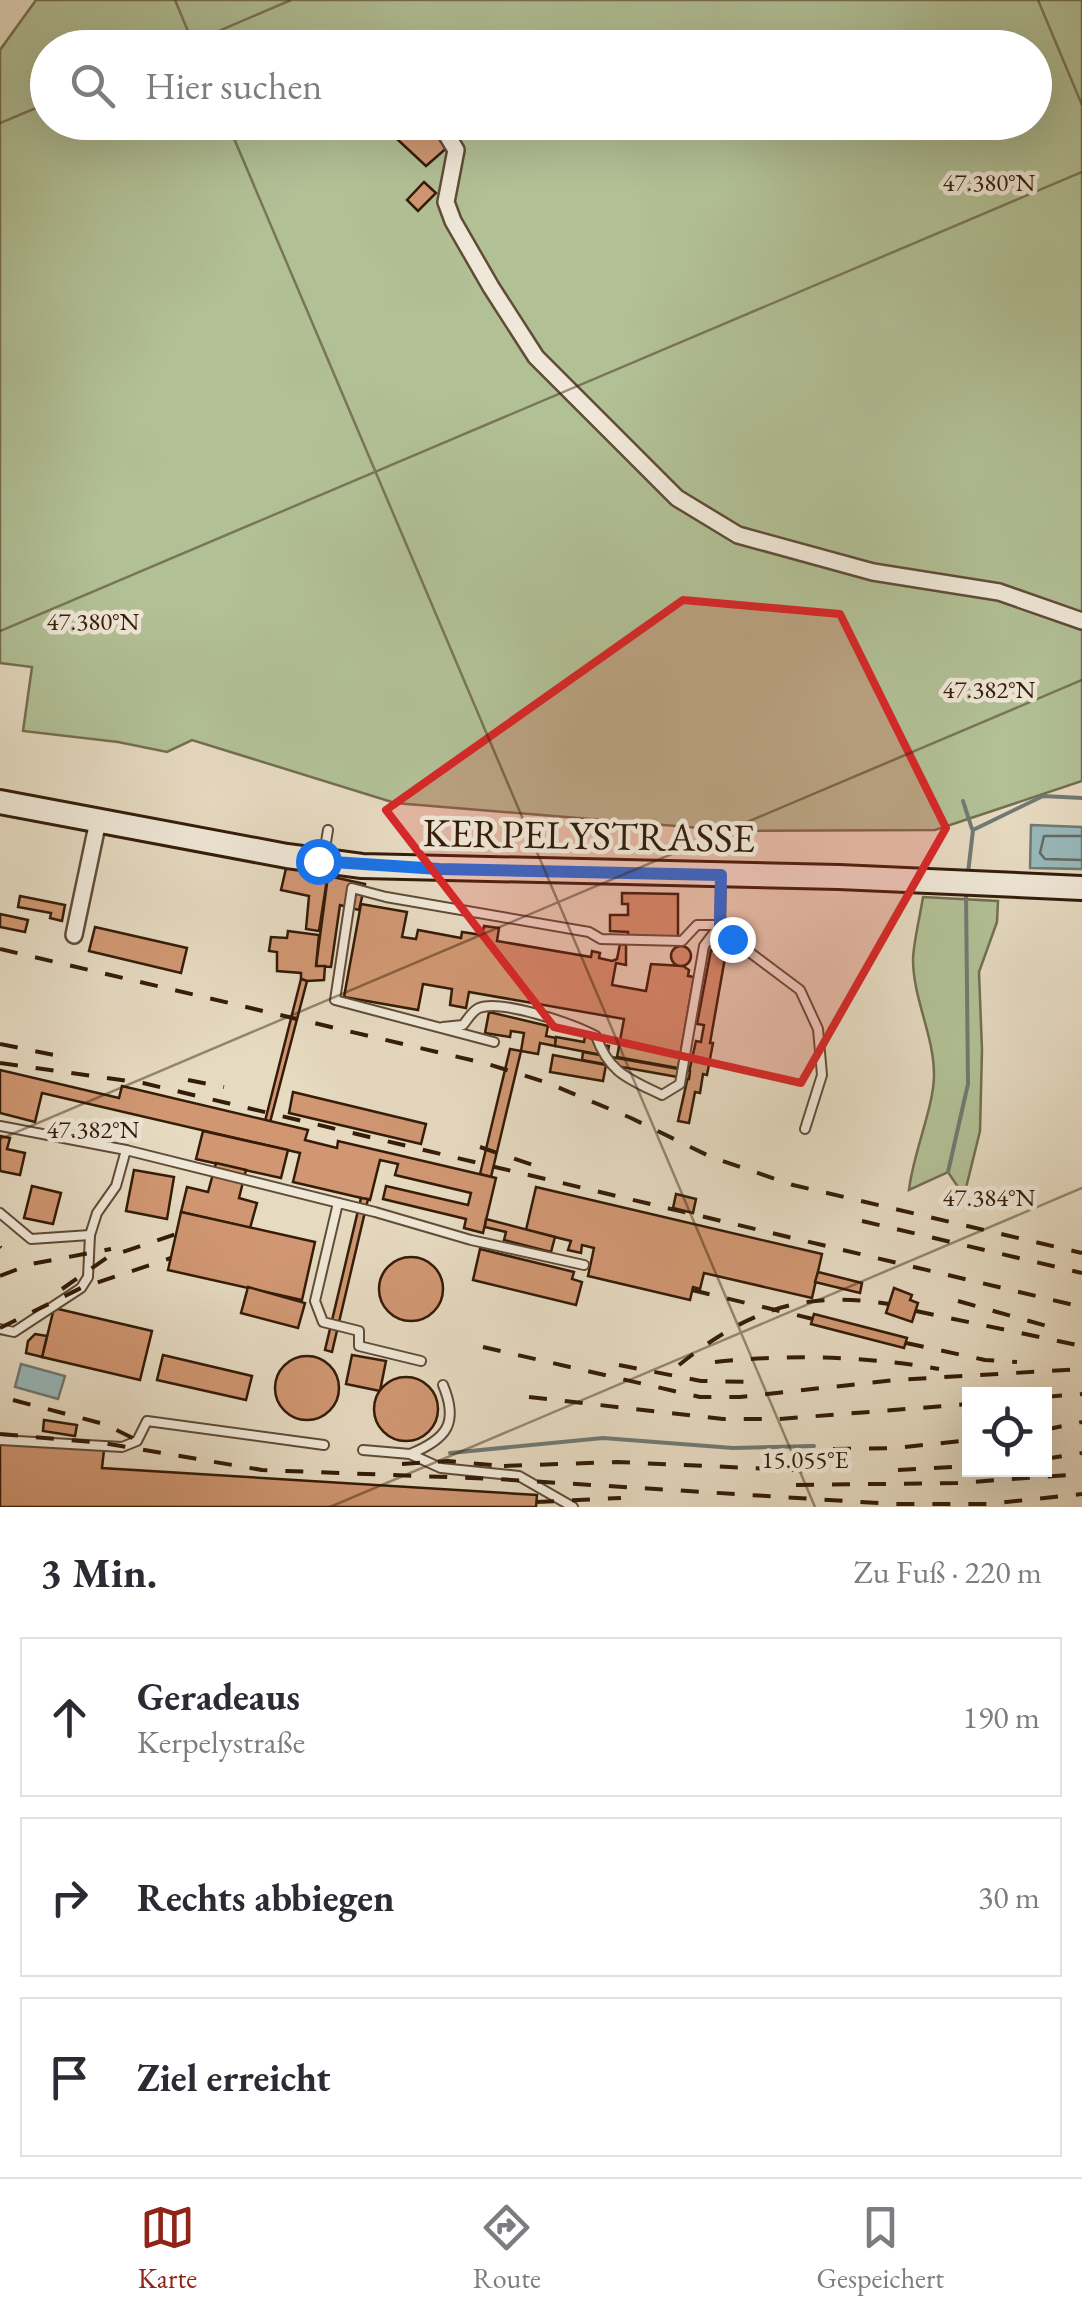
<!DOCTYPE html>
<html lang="de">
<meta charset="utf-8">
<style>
:root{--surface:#fff;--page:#f2f2f3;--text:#2b2b33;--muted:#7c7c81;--line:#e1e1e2;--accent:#8f2418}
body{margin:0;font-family:"EB Garamond",serif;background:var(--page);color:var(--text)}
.controls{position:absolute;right:30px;bottom:30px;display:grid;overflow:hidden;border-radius:0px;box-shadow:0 10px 40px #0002}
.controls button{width:90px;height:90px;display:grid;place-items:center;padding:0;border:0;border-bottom:2px solid var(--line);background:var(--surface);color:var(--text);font:50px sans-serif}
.stop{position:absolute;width:30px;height:30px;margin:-22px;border:8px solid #1a73e8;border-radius:50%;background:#fff}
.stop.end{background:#1a73e8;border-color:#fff;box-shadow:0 2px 10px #0008}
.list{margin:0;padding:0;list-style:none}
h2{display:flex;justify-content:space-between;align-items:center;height:130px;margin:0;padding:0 40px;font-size:42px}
h2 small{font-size:32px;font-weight:400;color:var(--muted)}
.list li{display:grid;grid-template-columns:65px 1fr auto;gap:30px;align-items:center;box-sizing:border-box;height:160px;margin:0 20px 20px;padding:0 20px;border:2px solid var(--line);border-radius:0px}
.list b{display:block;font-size:38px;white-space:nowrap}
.list p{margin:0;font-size:32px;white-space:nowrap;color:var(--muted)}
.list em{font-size:32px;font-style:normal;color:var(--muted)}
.icon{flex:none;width:55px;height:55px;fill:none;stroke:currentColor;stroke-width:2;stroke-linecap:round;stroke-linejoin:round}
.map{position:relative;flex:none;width:1082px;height:1507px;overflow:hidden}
.search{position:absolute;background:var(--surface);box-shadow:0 10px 40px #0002;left:30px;right:30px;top:30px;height:110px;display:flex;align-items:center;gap:25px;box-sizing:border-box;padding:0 35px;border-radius:55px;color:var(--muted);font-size:38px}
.sheet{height:670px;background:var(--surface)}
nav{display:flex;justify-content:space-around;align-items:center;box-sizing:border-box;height:140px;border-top:2px solid var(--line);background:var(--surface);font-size:28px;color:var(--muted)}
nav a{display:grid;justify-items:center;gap:5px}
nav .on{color:var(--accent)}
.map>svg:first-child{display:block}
</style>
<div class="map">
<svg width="1082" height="1507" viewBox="0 0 1082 1507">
<rect width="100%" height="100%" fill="#e6dac1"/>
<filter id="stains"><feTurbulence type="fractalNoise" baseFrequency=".002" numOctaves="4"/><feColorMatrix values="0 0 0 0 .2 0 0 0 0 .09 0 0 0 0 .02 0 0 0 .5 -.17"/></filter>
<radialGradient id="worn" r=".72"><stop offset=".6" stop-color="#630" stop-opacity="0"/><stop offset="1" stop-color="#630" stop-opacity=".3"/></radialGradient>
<g fill="#b2c096" stroke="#736e50" stroke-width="2.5" fill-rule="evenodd">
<path d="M36 0H1082V781L935 830 737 831 395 803 192 740 167 752 118 742 23 731 32 667 0 663V50ZM48 48H1034V122H48Z"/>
<path d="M923 897 998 901 997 922 979 972 982 1050 980 1131 964 1196 948 1172 909 1190C913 1153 934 1107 934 1075 934 1035 913 999 913 959 914 939 920 917 923 897Z"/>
</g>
<g fill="#98b9ba" stroke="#707a73" stroke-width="2.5">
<path d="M1031 825 1082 827V869L1030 868Z"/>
<path d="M21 1364 65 1376 58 1399 15 1387Z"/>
</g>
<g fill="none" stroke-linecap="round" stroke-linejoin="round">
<path stroke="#666a62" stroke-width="2.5" d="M1082 836H1044L1040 853 1045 859 1082 860"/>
<g stroke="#707a73" stroke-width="4">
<path d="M963 801 972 829"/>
<path d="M968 873 973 830 1043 796 1082 798"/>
<path d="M948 1172 968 1084 966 892"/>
<path d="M450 1453 603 1438 733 1448 814 1446"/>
</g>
</g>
<g fill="#d09772" stroke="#341c09" stroke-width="2.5">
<path d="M415 122H427L449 146 426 166 397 139Z"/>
<path d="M424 182 436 193 418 211 407 200Z"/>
<path d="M287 864 328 873 319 931 306 929 309 896 281 890Z"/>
<path d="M328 876 365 884 359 910 340 905 331 967 316 966Z"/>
<path d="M622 893 678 894V937L628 936V932L610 931V915H628V904H622Z"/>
<path d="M20 896 65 905 62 921 50 918 51 913 18 907Z"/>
<path d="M361 904 407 912 402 937 416 939 418 930 461 938 462 932 482 935 484 926 499 928 497 941 591 957 592 951 600 953 599 958 612 961 617 959 620 944 626 945V965L616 963 612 985 646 991 651 964 683 966 689 970 688 976 694 977 678 1068 617 1057 624 1019 469 992 466 1008 450 1005 452 989 423 984 418 1010 344 997Z"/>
<path d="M0 914 28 920 25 932 0 927Z"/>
<path d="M95 927 187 948 181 973 89 951Z"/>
<path d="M288 931 319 935 316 966H325L324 980 307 981 301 979V973L277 971V952L269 951 271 937 287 938Z"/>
<circle cx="681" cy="956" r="10"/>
<path d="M711 950 726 952 710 1043H713L707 1075 703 1074 700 1093 695 1092 689 1123 678 1121 696 1041 701 1042 704 1025 697 1024Z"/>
<path d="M301 979 307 981 268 1130 263 1129Z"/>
<path d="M489 1012 548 1026 546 1036 556 1038 555 1046 540 1043 538 1054 521 1051 524 1033 511 1031 510 1037 485 1033Z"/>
<path d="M585 1036 595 1037 594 1043 609 1046 607 1056 555 1046 556 1037 584 1042Z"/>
<path d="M510 1049 521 1051 491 1177 480 1174Z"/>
<path d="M583 1052 690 1071 689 1079 582 1060Z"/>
<path d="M553 1055 606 1065 603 1081 550 1072Z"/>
<path d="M0 1070 119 1098 122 1086 308 1130 305 1140 337 1148 338 1141 496 1178 483 1233 464 1228 466 1219 383 1199 386 1186 468 1205 471 1193 395 1175 398 1164 380 1160 370 1200 293 1182 300 1153 42 1093 35 1122 0 1113Z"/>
<path d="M293 1092 426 1124 421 1144 289 1113Z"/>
<path d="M203 1131 288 1150 281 1178 196 1159Z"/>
<path d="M0 1136 10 1138 7 1149 25 1153 20 1175 0 1171Z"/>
<path d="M216 1163 246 1170 239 1198 257 1203 250 1228 181 1212 187 1187 208 1192Z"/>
<path d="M134 1170 174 1177 167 1219 126 1211Z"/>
<path d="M32 1186 61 1193 53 1224 24 1218Z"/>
<path d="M536 1187 822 1254 812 1298 704 1273 700 1289 693 1287 690 1300 588 1276 594 1248 582 1245 581 1253 568 1250 571 1241 526 1230Z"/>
<path d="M676 1194 696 1199 693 1213 673 1208Z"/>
<path d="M361 1198 368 1199 332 1352 325 1350Z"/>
<path d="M181 1212 315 1242 302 1300 168 1270Z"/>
<path d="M486 1219 555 1237 551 1252 504 1240 506 1232 485 1227Z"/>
<path d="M480 1249 574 1272 572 1279 582 1282 576 1305 473 1280Z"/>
<circle cx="411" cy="1289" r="32"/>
<path d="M818 1272 862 1283 860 1293 815 1282Z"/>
<path d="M248 1287 305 1303 298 1328 241 1313Z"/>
<path d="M894 1288 912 1295 910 1300 918 1303 912 1322 886 1313Z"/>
<path d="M54 1308 152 1331 140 1380 42 1357Z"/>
<path d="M814 1314 907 1338 904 1348 811 1324Z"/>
<path d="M35 1334 47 1336 42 1357 26 1353 28 1341Z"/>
<path d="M163 1355 252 1376 246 1400 157 1380Z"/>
<path d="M352 1355 386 1361 380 1391 346 1384Z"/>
<circle cx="307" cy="1388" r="32"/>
<circle cx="406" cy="1409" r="32"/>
<path d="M44 1420 77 1425 75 1436 43 1431Z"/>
<path d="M0 1443 104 1450 102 1468 537 1495 536 1507H0Z"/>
</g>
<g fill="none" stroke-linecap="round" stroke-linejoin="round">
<defs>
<g id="service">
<path d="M323 860 328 830"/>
<path d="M721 878 720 925 732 939 800 990 818 1029 822 1075 805 1129"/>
<path d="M443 1027 463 1025C468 1019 472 1011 479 1008 502 999 573 1024 596 1036 609 1073 629 1079 662 1095L680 1084 704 946 720 925H697L682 941 601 939 589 932 386 897 352 888 335 1000 494 1042"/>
<path d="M0 1126 126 1150 116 1186 97 1213 90 1235 88 1277 81 1288 14 1332 0 1329"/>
<path d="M126 1150 375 1212 471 1240 584 1265"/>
<path d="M338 1203 315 1301 323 1322 359 1331V1346L421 1361"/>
<path d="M0 1213 31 1239 90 1235"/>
<path d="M0 1440 122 1447 137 1441 147 1421 324 1445"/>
<path d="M363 1450 410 1454 441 1468 519 1476 573 1507"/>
<path d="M410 1454C447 1439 459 1423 443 1385"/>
</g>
<g id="minor">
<path d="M439 122 456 150 446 202 453 221 491 287 536 357 677 498 738 535 873 572 999 592 1082 621"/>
<path d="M74 935 98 821"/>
</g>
<path id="secondary" d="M0 802 287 856 362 866 839 877 1082 888"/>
</defs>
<use href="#service" stroke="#604c37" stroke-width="12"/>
<use href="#minor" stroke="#604c37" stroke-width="20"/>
<use href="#secondary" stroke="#341c09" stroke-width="28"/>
<use href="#service" stroke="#efe7d7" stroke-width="8"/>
<use href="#minor" stroke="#efe7d7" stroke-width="15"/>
<use href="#secondary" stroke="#efe7d7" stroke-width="22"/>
<g stroke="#341c09" stroke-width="4" stroke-dasharray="18 18" stroke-linecap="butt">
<path d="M0 949 488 1064 548 1083 631 1118 711 1157 793 1185 1082 1253"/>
<path d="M0 1044 64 1057"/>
<path d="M0 1063 143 1083 1082 1307"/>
<path d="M188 1080 224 1087"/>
<path d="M480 1147 542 1168"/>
<path d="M862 1221 1082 1273"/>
<path d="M0 1247 1 1248"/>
<path d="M0 1276 31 1264 111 1249"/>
<path d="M62 1289 108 1257 176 1234"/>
<path d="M692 1290 813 1319"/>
<path d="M958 1301 1054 1328"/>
<path d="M916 1311 1082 1346"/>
<path d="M0 1328 81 1288 171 1258"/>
<path d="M906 1343 985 1360 1017 1362"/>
<path d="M483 1347 700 1397H740L895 1380 1082 1369"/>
<path d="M715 1362C791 1354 864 1356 939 1369"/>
<path d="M619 1365 701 1381 753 1382"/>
<path d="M679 1365C747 1311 801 1290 889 1304"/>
<path d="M529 1397 723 1419H779L970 1404"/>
<path d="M1044 1397 1082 1394"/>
<path d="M13 1400 104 1424 141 1442"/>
<path d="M1044 1430 1082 1422"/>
<path d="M0 1434 103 1443 262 1470 497 1479 893 1504H988L1082 1494"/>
<path d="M833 1449 896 1448 970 1440"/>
<path d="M1044 1459 1082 1453"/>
<path d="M402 1464 448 1461 502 1466"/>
<path d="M504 1466 617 1462 818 1471"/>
<path d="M898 1470 970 1466"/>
<path d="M796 1485 957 1483 1082 1474"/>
<path d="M536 1502 621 1498"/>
</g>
</g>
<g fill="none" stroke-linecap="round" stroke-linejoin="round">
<path stroke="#1a73e8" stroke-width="12" d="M318 861 439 869 721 875 720 925 732 939"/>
</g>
<path fill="#d62828" fill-opacity="0.2" stroke="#d62828" stroke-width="8" stroke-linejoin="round" d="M683 600 840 614 946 828 801 1083 554 1027 386 810Z"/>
<path fill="none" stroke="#341c09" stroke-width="2.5" stroke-opacity="0.45" d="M175 0 195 48M1038 0 1082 105M179 48 291 0M227 122 815 1507M0 123 48 103M0 631 1082 172M0 1139 1082 680M330 1507 1082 1188"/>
<g text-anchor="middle" stroke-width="9" stroke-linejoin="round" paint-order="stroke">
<g font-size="40" fill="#341c09" stroke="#efe7d7">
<text transform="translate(589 835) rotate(1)" y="14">KERPELYSTRASSE</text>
</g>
</g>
<g font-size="25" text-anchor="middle" fill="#341c09" stroke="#efe7d7" stroke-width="9" stroke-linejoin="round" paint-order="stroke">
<text x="989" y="191">47.380°N</text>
<text x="93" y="630">47.380°N</text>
<text x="989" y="698">47.382°N</text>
<text x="93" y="1138">47.382°N</text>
<text x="989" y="1206">47.384°N</text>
<text x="805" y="1468">15.055°E</text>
</g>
<rect width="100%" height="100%" filter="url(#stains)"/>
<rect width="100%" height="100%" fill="url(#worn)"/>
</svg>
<div class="controls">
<button><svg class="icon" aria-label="locate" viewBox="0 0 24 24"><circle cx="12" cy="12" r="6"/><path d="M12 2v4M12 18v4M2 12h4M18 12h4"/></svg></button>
</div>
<div class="stop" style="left:318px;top:861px"></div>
<div class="stop end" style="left:732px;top:939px"></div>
<div class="search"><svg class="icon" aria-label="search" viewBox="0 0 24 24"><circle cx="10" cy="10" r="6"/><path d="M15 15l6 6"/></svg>Hier suchen</div>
</div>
<section class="sheet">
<h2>3 Min.<small>Zu Fuß · 220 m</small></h2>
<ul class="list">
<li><svg class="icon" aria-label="ahead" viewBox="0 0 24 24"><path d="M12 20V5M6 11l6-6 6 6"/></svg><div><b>Geradeaus</b><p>Kerpelystraße</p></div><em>190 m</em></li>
<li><svg class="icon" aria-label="right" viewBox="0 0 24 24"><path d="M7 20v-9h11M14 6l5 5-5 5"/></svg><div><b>Rechts abbiegen</b></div><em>30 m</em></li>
<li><svg class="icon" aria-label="arrive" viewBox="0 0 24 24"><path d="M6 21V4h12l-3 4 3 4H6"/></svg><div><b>Ziel erreicht</b></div></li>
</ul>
</section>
<nav>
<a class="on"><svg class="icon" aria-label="map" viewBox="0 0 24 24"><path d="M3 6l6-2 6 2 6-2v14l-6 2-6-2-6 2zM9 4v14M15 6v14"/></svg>Karte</a>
<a><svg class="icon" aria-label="directions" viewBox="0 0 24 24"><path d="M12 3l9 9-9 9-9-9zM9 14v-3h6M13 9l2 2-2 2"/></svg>Route</a>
<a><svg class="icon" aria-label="saved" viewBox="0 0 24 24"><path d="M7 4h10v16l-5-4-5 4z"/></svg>Gespeichert</a>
</nav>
